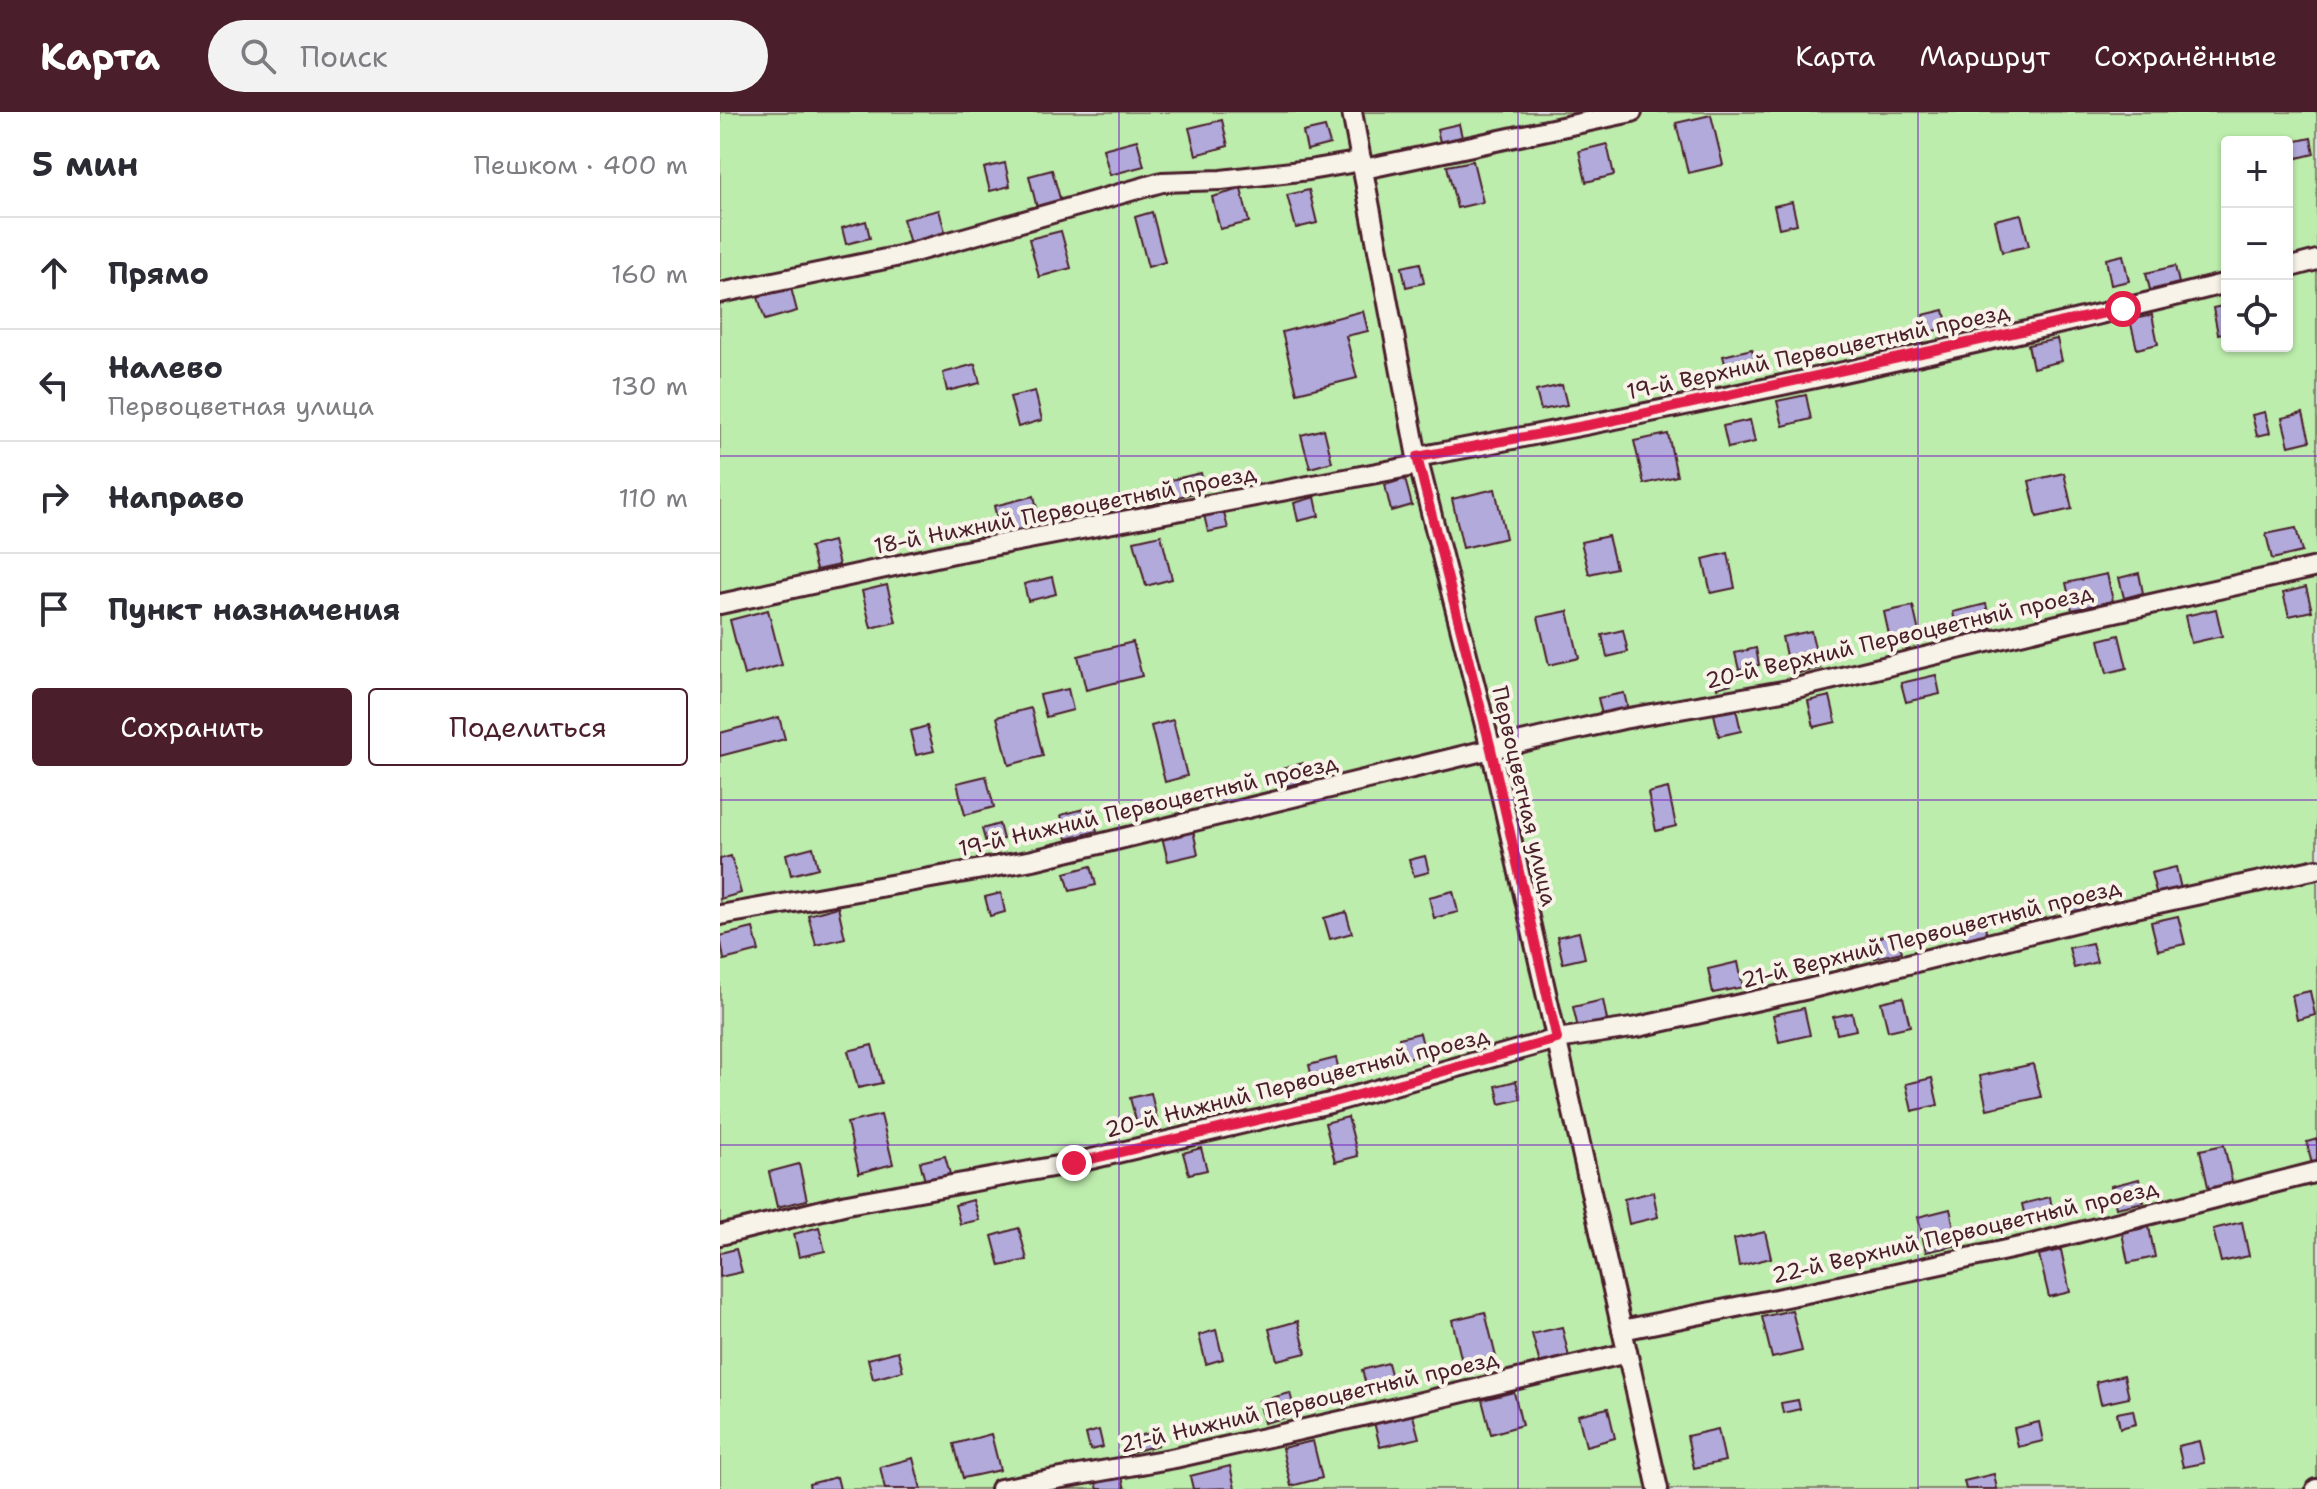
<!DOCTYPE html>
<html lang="ru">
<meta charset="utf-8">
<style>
:root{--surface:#fff;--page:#f2f2f3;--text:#2b2b33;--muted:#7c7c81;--line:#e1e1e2;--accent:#4a1f2b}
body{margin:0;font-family:"Shantell Sans",sans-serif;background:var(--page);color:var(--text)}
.controls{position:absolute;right:24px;top:24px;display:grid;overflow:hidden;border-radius:8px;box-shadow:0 2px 6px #0004}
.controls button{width:72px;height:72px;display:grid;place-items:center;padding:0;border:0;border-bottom:2px solid var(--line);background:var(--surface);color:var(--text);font:40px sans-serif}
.stop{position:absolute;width:24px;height:24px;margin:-18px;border:6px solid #e11d48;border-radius:50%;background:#fff}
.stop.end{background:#e11d48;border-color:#fff;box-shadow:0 2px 8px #0008}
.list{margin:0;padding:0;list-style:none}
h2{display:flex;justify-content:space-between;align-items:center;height:104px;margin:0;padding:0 32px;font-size:34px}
h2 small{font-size:26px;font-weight:400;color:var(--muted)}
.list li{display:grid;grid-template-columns:52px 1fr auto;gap:24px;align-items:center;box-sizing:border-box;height:112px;padding:0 32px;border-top:2px solid var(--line)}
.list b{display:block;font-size:30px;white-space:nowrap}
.list p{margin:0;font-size:26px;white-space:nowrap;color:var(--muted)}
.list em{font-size:26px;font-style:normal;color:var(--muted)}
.actions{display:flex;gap:16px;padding:24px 32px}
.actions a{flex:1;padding:18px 0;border:2px solid var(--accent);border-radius:8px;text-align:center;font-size:28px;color:var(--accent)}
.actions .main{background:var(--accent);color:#fff}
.icon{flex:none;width:44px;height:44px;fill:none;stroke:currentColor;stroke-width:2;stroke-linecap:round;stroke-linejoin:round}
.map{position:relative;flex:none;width:1597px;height:1377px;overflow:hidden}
header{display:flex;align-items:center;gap:48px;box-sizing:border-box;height:112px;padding:0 40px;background:var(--accent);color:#fff}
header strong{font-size:38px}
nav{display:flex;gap:44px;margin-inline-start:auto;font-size:28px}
.search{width:560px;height:72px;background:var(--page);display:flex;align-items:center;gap:20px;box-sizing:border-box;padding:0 28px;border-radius:44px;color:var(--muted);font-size:30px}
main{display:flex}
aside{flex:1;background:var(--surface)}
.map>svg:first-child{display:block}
</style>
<header>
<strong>Карта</strong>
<div class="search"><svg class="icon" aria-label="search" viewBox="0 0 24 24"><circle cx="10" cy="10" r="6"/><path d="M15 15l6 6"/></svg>Поиск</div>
<nav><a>Карта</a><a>Маршрут</a><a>Сохранённые</a></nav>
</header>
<main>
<aside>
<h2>5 мин<small>Пешком · 400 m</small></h2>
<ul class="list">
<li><svg class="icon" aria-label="ahead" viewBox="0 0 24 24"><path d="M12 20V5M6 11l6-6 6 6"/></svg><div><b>Прямо</b></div><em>160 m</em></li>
<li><svg class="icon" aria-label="left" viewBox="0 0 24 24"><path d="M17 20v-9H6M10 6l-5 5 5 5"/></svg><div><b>Налево</b><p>Первоцветная улица</p></div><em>130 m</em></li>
<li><svg class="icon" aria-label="right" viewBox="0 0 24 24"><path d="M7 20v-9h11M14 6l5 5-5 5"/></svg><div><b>Направо</b></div><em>110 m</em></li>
<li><svg class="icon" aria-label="arrive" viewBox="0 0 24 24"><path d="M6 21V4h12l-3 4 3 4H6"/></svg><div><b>Пункт назначения</b></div></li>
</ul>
<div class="actions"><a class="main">Сохранить</a><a>Поделиться</a></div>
</aside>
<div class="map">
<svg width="1597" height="1377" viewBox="0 0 1597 1377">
<rect width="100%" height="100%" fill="#e2dde4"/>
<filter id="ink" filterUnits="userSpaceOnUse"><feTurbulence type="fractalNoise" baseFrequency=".0125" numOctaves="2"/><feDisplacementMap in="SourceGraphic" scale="16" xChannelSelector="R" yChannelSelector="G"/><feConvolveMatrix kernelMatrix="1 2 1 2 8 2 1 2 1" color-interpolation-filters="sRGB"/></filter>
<g filter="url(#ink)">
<path fill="#bdedad" stroke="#84866c" stroke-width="2" fill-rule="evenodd" d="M0 0H1597V1377H0ZM1507 30H1567V234H1507Z"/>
<g fill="#b1aadb" stroke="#4a1f2b" stroke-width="2">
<path d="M991 3 1003 53 968 61 956 11Z"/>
<path d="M502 8 508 34 476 43 469 16Z"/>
<path d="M739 12 742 25 720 30 717 17Z"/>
<path d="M605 15 610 32 587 38 583 20Z"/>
<path d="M1591 26 1594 42 1569 48 1567 31Z"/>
<path d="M417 28 424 54 390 63 383 37Z"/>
<path d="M887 32 894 63 866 70 859 39Z"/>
<path d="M753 49 763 90 737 96 727 54Z"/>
<path d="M285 51 290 74 270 79 264 56Z"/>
<path d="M332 58 341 90 317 96 309 64Z"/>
<path d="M521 77 529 110 500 117 492 85Z"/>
<path d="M589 78 597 111 576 116 567 83Z"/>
<path d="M1072 90 1077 112 1059 116 1054 94Z"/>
<path d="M219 98 226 123 190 132 183 107Z"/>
<path d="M432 100 445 150 428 155 415 105Z"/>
<path d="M1301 102 1309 134 1282 140 1275 108Z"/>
<path d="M146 109 150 126 126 132 122 116Z"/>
<path d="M341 119 351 156 319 165 309 127Z"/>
<path d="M1403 143 1409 169 1391 173 1386 147Z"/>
<path d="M700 151 704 171 686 175 682 155Z"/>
<path d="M1455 154 1459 171 1430 178 1426 161Z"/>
<path d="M71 176 77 199 45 208 38 185Z"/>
<path d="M1507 193V220L1498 222 1493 196Z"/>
<path d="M1224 198 1228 216 1207 220 1203 203Z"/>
<path d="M643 199 648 219 626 224 637 266 577 281 562 220Z"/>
<path d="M1432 203 1438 232 1417 237 1410 208Z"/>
<path d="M1337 227 1342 249 1313 256 1308 233Z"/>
<path d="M1032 237 1037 257 1008 263 1003 244Z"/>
<path d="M255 252 260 271 227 279 223 261Z"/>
<path d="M842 273 847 293 821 298 816 279Z"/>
<path d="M315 279 322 308 298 315 290 285Z"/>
<path d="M1086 283 1091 307 1063 314 1057 289Z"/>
<path d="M1545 300 1550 321 1537 324 1532 303Z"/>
<path d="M1583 301 1590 329 1569 334 1562 306Z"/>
<path d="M1030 308 1035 330 1008 336 1003 314Z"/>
<path d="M604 317 612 350 590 356 581 323Z"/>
<path d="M948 322 957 364 924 372 914 329Z"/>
<path d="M481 361 485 378 451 387 446 369Z"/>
<path d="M1344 361 1352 397 1317 405 1309 369Z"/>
<path d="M685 367 692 393 671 399 665 373Z"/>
<path d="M775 377 786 426 743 436 732 387Z"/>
<path d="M314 384 321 413 281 423 274 394Z"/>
<path d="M595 385 599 404 578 409 574 391Z"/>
<path d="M503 398 508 416 488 420 484 403Z"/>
<path d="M1576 416 1582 440 1552 447 1546 422Z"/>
<path d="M441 423 452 467 426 474 414 429Z"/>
<path d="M888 424 896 456 869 462 861 430Z"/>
<path d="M113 429 119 453 96 458 90 435Z"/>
<path d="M1008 441 1015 476 991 481 983 447Z"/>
<path d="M1419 461 1423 481 1404 486 1399 466Z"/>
<path d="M1387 462 1393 489 1352 498 1346 471Z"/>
<path d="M332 465 336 482 308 489 304 472Z"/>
<path d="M167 473 176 510 151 516 142 479Z"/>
<path d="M1586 475 1592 499 1569 504 1563 481Z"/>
<path d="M1266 492 1272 517 1238 525 1233 500Z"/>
<path d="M1193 494 1200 525 1171 532 1164 500Z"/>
<path d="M1496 497 1502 524 1471 531 1465 504Z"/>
<path d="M48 498 62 553 24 563 10 508Z"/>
<path d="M848 499 859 546 829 553 818 505Z"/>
<path d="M903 518 908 540 887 545 882 523Z"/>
<path d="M1091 519 1100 556 1070 563 1062 525Z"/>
<path d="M1399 523 1407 556 1387 561 1379 528Z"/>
<path d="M413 530 422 564 366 578 358 544Z"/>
<path d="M1036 536 1039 553 1019 558 1015 541Z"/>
<path d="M1008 559 1011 572 997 576 994 563Z"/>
<path d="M1216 563 1220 582 1186 590 1181 571Z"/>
<path d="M348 577 353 598 326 605 320 583Z"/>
<path d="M904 581 908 597 882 603 878 586Z"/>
<path d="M1110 584 1116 610 1094 615 1088 589Z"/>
<path d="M311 596 323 644 289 653 277 605Z"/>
<path d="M1016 597 1021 619 999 624 994 602Z"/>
<path d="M59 605 65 627 0 644V621Z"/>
<path d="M453 608 467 664 445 670 431 614Z"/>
<path d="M207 614 214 639 196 643 190 619Z"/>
<path d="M583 651 587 669 566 674 562 657Z"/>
<path d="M266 664 274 695 245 703 237 671Z"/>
<path d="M948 676 956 714 936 719 928 681Z"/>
<path d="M371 695 377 719 347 727 341 703Z"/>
<path d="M279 712 283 727 266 731 262 717Z"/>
<path d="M473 718 478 742 448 749 442 725Z"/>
<path d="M93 735 98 756 71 763 66 742Z"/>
<path d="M11 744 21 781 0 787V747Z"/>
<path d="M705 744 709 760 694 764 689 748Z"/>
<path d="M371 754 376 773 350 779 345 761Z"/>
<path d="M1456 755 1461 777 1437 783 1431 761Z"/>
<path d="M733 779 738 800 714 806 709 785Z"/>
<path d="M281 781 285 800 270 804 265 785Z"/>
<path d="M1363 783 1366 800 1347 804 1343 788Z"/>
<path d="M118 795 125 826 96 833 88 803Z"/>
<path d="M626 800 632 821 610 827 604 806Z"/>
<path d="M1458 804 1465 832 1438 838 1431 810Z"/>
<path d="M1263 805 1267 823 1245 829 1240 810Z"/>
<path d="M33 816 39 839 4 848 0 824Z"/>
<path d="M859 820 865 846 843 851 837 825Z"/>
<path d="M1177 821 1182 840 1155 846 1150 827Z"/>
<path d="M1372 831 1377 850 1354 856 1349 836Z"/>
<path d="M1018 850 1023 875 993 881 988 857Z"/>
<path d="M1590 879 1595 903 1577 908 1572 883Z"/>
<path d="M1183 885 1190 914 1168 919 1161 890Z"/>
<path d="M883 888 887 908 858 916 853 895Z"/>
<path d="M1084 896 1090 923 1059 930 1053 903Z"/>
<path d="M1132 901 1136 918 1117 922 1113 905Z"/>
<path d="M700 921 705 941 685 947 679 926Z"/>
<path d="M152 933 162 971 138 976 128 939Z"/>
<path d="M616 946 621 967 594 974 589 953Z"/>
<path d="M1313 952 1321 985 1267 997 1260 964Z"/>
<path d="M1212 966 1218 993 1192 999 1186 972Z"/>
<path d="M796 969 801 987 780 992 776 974Z"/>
<path d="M431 981 437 1007 417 1012 410 986Z"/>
<path d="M161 1003 173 1052 139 1061 127 1011Z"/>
<path d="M628 1005 638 1044 615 1050 605 1011Z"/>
<path d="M1597 1027V1052L1592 1053 1587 1030Z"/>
<path d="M1504 1033 1513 1074 1489 1079 1480 1038Z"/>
<path d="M481 1036 487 1058 469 1062 463 1041Z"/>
<path d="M225 1044 230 1062 205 1069 200 1050Z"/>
<path d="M79 1052 87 1088 57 1095 49 1060Z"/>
<path d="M1419 1067 1424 1090 1396 1096 1391 1074Z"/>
<path d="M933 1080 938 1105 909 1112 904 1087Z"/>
<path d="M1330 1085 1333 1103 1306 1109 1302 1092Z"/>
<path d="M253 1088 259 1108 240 1112 235 1093Z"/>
<path d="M1230 1097 1238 1133 1206 1140 1198 1105Z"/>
<path d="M1522 1110 1529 1144 1501 1150 1493 1117Z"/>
<path d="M99 1115 105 1139 79 1145 74 1122Z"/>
<path d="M1429 1115 1435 1145 1408 1151 1402 1121Z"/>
<path d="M299 1116 307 1148 280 1154 272 1124Z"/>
<path d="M1045 1120 1051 1146 1019 1154 1014 1127Z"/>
<path d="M16 1137 22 1160 0 1165V1141Z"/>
<path d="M1341 1138 1350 1180 1329 1185 1319 1143Z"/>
<path d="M1072 1198 1082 1239 1052 1246 1042 1205Z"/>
<path d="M765 1200 776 1245 743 1254 732 1208Z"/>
<path d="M578 1209 586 1241 557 1248 549 1217Z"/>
<path d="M842 1215 849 1245 820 1252 812 1222Z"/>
<path d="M496 1218 503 1247 486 1252 479 1223Z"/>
<path d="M178 1239 183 1259 153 1267 148 1247Z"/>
<path d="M668 1251 674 1273 648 1280 642 1258Z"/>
<path d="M1404 1263 1409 1286 1381 1292 1376 1270Z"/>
<path d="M794 1280 802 1313 771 1322 762 1288Z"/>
<path d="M570 1281 576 1303 544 1311 539 1289Z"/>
<path d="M1078 1288 1080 1297 1063 1301 1061 1291Z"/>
<path d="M888 1296 895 1326 866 1334 858 1303Z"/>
<path d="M1413 1298 1416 1312 1400 1316 1397 1301Z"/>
<path d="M692 1300 699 1326 660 1335 654 1310Z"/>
<path d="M1319 1310 1323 1329 1298 1335 1294 1316Z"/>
<path d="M998 1317 1005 1349 974 1356 967 1324Z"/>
<path d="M379 1318 383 1335 370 1338 366 1322Z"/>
<path d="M435 1320 438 1333 409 1341 405 1327Z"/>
<path d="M271 1322 280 1358 243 1366 234 1332Z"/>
<path d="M593 1329 602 1366 571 1374 562 1336Z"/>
<path d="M1479 1329 1484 1351 1463 1355 1458 1334Z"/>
<path d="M193 1346 201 1377H165L160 1355Z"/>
<path d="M510 1354 515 1376 473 1377 470 1364Z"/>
<path d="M1274 1362 1277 1377H1246L1244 1369Z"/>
<path d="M117 1365 120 1377H90L89 1372Z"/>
<path d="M402 1365 405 1377H378L376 1371Z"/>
</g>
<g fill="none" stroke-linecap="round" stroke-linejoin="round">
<defs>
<g id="lane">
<path d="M632 0 697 345 771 637 938 1377"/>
<path d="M644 57 912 0"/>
<path d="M1567 156 1597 148"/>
<path d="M0 181 180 144 442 70 501 68 589 58 642 49"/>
<path d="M697 345C968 295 1239 238 1507 171"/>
<path d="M0 492 234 441 699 353"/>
<path d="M0 803 313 748 771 637 903 607 1068 578 1350 510 1597 455"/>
<path d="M0 1123 127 1092 354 1051 610 991 837 927 918 915 1084 878 1392 801 1597 757"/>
<path d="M902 1218 1091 1180 1309 1133 1597 1060"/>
<path d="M280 1377 455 1346 647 1303 907 1241"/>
<path d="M1596 1377H1597"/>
</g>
</defs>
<use href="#lane" stroke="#4a1f2b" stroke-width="24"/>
<use href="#lane" stroke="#f7f3e8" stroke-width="18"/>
</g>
</g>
<g fill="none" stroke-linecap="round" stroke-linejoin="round" filter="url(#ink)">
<path stroke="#e11d48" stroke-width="10" d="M354 1051 610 991 837 927 771 637 697 345 890 309 1403 197"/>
</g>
<path fill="none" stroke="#7b2cbf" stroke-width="2" stroke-opacity="0.55" d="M399 0V1377M798 0V1377M1198 0V1377M0 344H1597M0 688H1597M0 1033H1597"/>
<g text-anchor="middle" stroke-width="8" stroke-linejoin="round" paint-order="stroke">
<g font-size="22" fill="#4a1f2b" stroke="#f7f3e8">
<text transform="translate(1098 239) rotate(-12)" y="8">19-й Верхний Первоцветный проезд</text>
<text transform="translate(345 397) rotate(-11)" y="8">18-й Нижний Первоцветный проезд</text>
<text transform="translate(1179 524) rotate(-13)" y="8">20-й Верхний Первоцветный проезд</text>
<text transform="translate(805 684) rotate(77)" y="8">Первоцветная улица</text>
<text transform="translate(428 693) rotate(-13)" y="8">19-й Нижний Первоцветный проезд</text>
<text transform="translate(1211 821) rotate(-14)" y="8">21-й Верхний Первоцветный проезд</text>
<text transform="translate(577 970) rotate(-14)" y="8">20-й Нижний Первоцветный проезд</text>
<text transform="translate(1245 1119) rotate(-13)" y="8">22-й Верхний Первоцветный проезд</text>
<text transform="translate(589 1289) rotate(-13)" y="8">21-й Нижний Первоцветный проезд</text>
</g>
</g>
</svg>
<div class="controls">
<button>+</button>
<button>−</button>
<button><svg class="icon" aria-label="locate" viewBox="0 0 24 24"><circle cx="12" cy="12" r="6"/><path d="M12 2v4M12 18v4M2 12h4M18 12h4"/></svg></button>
</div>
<div class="stop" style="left:1403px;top:197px"></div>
<div class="stop end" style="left:354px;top:1051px"></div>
</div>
</main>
